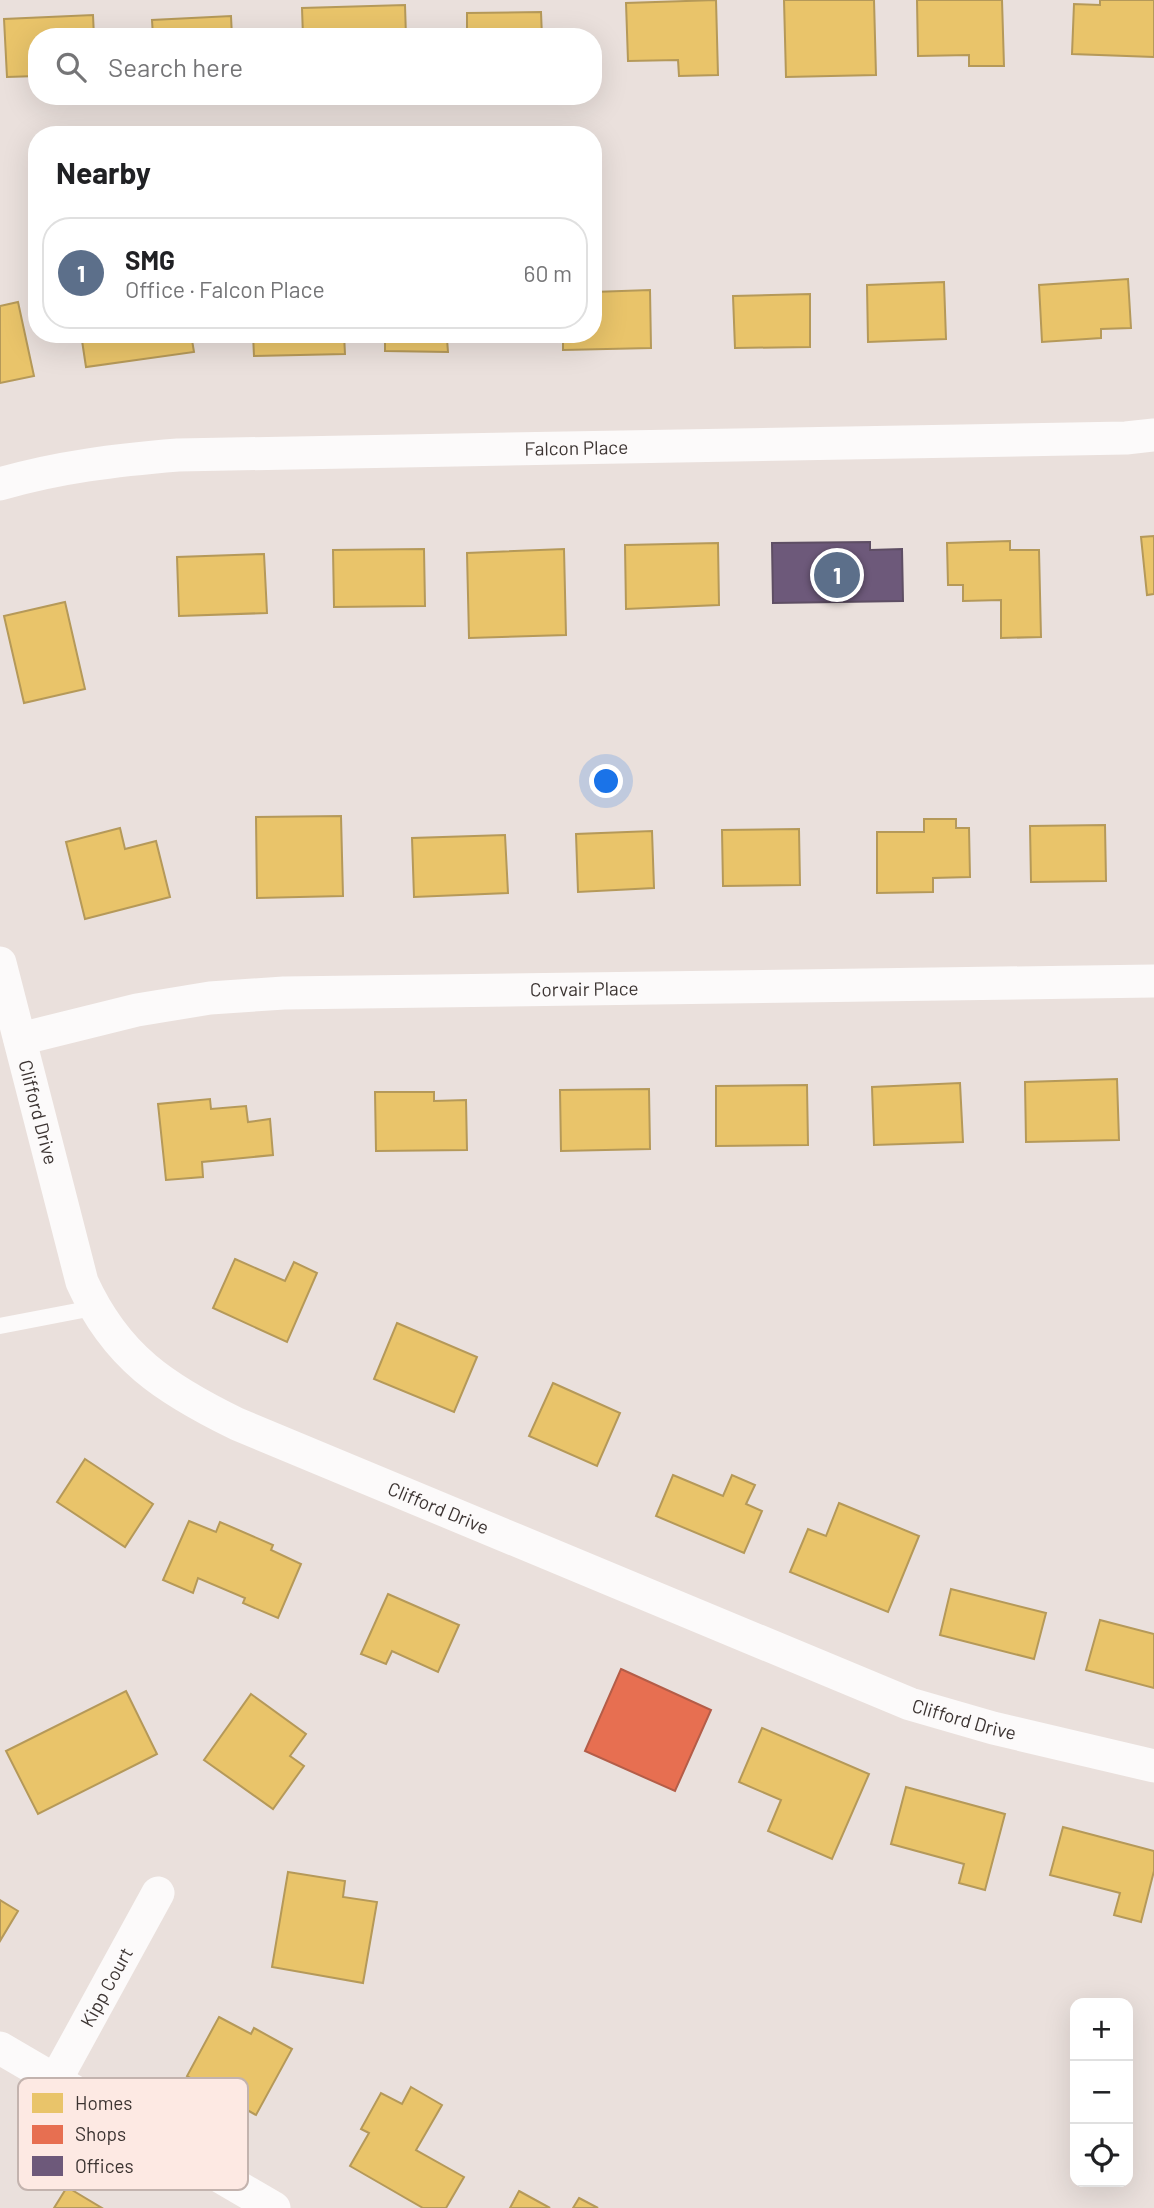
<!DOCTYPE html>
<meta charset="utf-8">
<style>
:root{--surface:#fff;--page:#f2f2f2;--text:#202124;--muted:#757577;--line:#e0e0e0;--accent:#79706e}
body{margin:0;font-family:Barlow,sans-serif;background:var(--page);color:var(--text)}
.controls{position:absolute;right:21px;bottom:21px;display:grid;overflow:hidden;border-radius:14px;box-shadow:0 7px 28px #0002}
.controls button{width:63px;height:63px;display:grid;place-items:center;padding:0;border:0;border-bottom:2px solid var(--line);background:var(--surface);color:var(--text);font:35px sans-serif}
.you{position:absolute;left:607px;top:782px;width:24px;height:24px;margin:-18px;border:5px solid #fff;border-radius:50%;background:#1a73e8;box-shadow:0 0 0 10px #1a73e833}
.badge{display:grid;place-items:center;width:46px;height:46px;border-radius:50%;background:var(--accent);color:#fff;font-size:23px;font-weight:700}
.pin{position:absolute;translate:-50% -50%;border:4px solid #fff;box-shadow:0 2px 7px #0006}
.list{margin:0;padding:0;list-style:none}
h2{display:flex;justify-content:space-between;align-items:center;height:91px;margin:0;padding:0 28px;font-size:30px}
h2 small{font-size:23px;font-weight:400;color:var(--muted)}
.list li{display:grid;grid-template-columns:46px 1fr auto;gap:21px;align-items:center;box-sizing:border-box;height:112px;margin:0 14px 14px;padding:0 14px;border:2px solid var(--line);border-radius:28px}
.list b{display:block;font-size:26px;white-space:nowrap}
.list p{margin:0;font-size:23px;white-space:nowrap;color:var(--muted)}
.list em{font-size:23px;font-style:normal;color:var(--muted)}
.icon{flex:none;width:38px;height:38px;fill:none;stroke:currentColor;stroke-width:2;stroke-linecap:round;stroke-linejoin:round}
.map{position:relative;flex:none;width:1154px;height:2208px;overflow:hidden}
.search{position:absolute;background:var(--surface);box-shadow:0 7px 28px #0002;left:28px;top:28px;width:574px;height:77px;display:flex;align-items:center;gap:18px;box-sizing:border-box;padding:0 24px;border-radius:28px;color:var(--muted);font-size:26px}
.panel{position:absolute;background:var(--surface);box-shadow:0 7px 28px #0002;left:28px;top:126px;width:574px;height:217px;border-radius:28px}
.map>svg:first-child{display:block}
</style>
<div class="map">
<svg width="1154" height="2208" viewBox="0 0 1154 2208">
<rect width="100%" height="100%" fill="#eae0dc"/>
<g fill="#e9c46a" stroke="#b59959" stroke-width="2">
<path d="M716 0 718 75 679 76 678 60 628 61 626 3Z"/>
<path d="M784 0H874L876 75 786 77Z"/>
<path d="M917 0H1002L1004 66H969V55L918 56Z"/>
<path d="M1100 0H1154V57L1072 54 1074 4 1100 5Z"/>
<path d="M405 5 406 37H303L302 8Z"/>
<path d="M541 12 542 37H467V13Z"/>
<path d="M93 15 94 37H37V76L7 77 4 19Z"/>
<path d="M231 16 232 37H153L152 20Z"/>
<path d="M1128 279 1131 328 1101 329V338L1042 342 1039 285Z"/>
<path d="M944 282 946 339 868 342 867 285Z"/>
<path d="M650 290 651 348 563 350V334H593V292Z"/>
<path d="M810 294V347L735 348 733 296Z"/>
<path d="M18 302 34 376 0 383V306Z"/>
<path d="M81 334H191L194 352 86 367Z"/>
<path d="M253 334H344L345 354 254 356Z"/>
<path d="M385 334H477V339H447L448 352 385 351Z"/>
<path d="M1154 536V594L1147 595 1141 537Z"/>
<path d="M1010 541V550H1039L1041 637 1001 638V600L963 601V585H948L947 543Z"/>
<path d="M718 543 719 605 626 609 625 545Z"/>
<path d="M424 549 425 606 334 607 333 550Z"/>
<path d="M564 549 566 635 469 638 467 553Z"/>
<path d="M264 554 267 613 179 616 177 557Z"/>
<path d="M65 602 85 689 24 703 4 616Z"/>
<path d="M341 816 343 896 257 898 256 817Z"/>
<path d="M924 819H956V828H969L970 877 933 878V892L877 893V832H924Z"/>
<path d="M1105 825 1106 881 1031 882 1030 826Z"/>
<path d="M120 828 125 849 156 841 170 897 85 919 66 842Z"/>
<path d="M799 829 800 885 723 886 722 830Z"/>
<path d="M652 831 654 888 578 892 576 834Z"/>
<path d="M505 835 508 893 414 897 412 838Z"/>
<path d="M1117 1079 1119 1140 1026 1142 1025 1082Z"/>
<path d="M960 1083 963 1142 874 1145 872 1087Z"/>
<path d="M807 1085 808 1145 716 1146V1086Z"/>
<path d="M649 1089 650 1149 561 1151 560 1090Z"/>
<path d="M375 1092H434V1101L466 1100 467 1150 376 1151Z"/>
<path d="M210 1099 211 1109 246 1106 248 1122 270 1119 273 1155 202 1162 203 1177 166 1180 158 1104Z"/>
<path d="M235 1259 285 1281 294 1262 317 1273 287 1342 213 1308Z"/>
<path d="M397 1323 477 1357 454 1412 374 1379Z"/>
<path d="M553 1383 620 1413 597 1466 529 1436Z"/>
<path d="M85 1459 153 1504 125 1547 57 1502Z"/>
<path d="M673 1475 723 1496 732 1475 755 1485 746 1504 762 1511 744 1553 656 1516Z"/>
<path d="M839 1503 919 1536 888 1612 790 1572 808 1529 826 1536Z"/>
<path d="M189 1521 216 1532 220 1522 273 1545 271 1550 301 1564 278 1618 243 1603 245 1598 198 1578 193 1593 163 1580Z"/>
<path d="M951 1589 1046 1613 1034 1659 940 1635Z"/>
<path d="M388 1594 459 1625 438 1672 392 1651 386 1664 361 1654Z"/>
<path d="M1100 1620 1154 1634V1688L1086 1670Z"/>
<path d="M126 1691 157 1754 38 1814 6 1751Z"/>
<path d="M251 1694 306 1734 290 1756 304 1766 273 1809 204 1760Z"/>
<path d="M762 1728 869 1774 832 1859 768 1831 781 1800 739 1782Z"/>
<path d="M906 1787 1005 1814 985 1890 959 1883 964 1864 891 1844Z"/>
<path d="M1063 1827 1154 1851V1871L1141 1922 1114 1915 1120 1893 1050 1875Z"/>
<path d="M288 1872 345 1881 343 1897 377 1902 363 1983 272 1967Z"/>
<path d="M0 1900 18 1911 0 1941Z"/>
<path d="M219 2017 251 2034 254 2028 292 2049 256 2115 187 2076Z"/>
<path d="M411 2087 442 2105 416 2150 464 2177 446 2208H423L350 2166 369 2133 361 2129 381 2093 402 2104Z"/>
<path d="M67 2187 102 2208H54Z"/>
<path d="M519 2191 550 2208H510Z"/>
<path d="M579 2198 598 2208H573Z"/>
</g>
<path fill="#e76f51" stroke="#b45d48" stroke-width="2" d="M621 1669 711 1710 675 1791 585 1751Z"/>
<path fill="#6d597a" stroke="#5e4e64" stroke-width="2" d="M870 542V550L902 549 903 601 773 603 772 543Z"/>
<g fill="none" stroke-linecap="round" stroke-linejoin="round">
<path stroke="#fcfafa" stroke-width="16" d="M0 1326 93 1308"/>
<g stroke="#fcfafa" stroke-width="33">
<path id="s1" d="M0 484C58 467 117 460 178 455L1126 438 1154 435"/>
<path id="s2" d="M0 963 82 1282C116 1357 165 1389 237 1424L910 1704 993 1728 1154 1766"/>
<path id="s3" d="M20 1039 137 1010 210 998 284 993 1154 981"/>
<path d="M0 2048 274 2208"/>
<path id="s4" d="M55 2081 158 1893"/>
</g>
</g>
<g text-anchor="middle" stroke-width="7" stroke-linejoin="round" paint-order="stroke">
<g font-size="19" fill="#3c3432" stroke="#fde9e3">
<text dy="7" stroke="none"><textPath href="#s1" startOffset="579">Falcon Place</textPath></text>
<text dy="7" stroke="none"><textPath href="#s3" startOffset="569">Corvair Place</textPath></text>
<text dy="7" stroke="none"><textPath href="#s2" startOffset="154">Clifford Drive</textPath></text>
<text dy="7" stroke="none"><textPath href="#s2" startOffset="763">Clifford Drive</textPath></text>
<text dy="7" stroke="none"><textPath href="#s2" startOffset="1330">Clifford Drive</textPath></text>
<text dy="7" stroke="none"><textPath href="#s4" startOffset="107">Kipp Court</textPath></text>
</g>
</g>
<rect x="18" y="2078" width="230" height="112" rx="10" fill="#fde9e3" stroke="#c3b3ae" stroke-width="2"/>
<rect x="32" y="2093" width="31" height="20" fill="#e9c46a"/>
<rect x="32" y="2125" width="31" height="19" fill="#e76f51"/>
<rect x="32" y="2156" width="31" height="20" fill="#6d597a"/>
<g font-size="19" fill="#3c3432">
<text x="75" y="2110">Homes</text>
<text x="75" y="2141">Shops</text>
<text x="75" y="2173">Offices</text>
</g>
</svg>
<div class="controls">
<button>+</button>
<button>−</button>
<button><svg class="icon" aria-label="locate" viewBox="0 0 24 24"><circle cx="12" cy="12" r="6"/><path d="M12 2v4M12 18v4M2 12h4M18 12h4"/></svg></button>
</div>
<div class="you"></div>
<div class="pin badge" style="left:837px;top:575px;background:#5c6f8a">1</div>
<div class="search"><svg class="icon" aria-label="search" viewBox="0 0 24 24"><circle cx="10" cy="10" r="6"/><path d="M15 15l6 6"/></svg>Search here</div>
<section class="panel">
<h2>Nearby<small></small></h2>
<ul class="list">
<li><span class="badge" style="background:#5c6f8a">1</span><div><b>SMG</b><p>Office · Falcon Place</p></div><em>60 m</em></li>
</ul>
</section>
</div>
